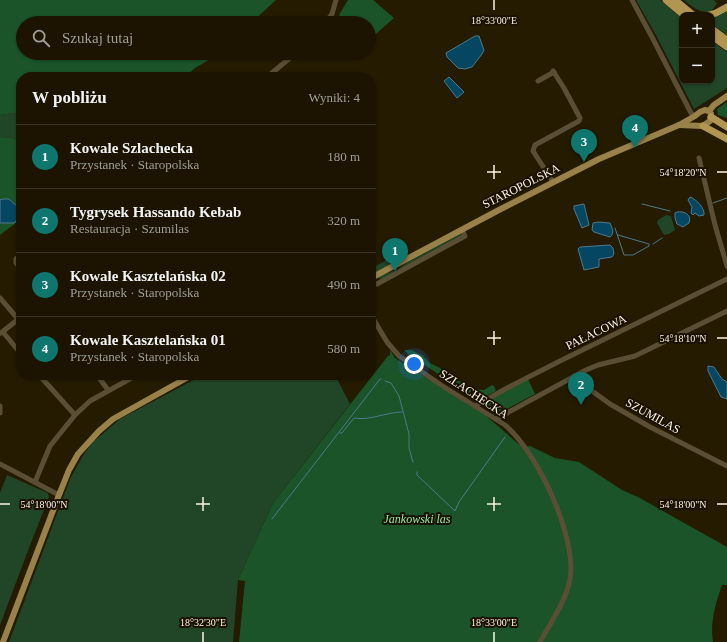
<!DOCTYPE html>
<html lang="pl">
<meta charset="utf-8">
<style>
:root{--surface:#1c1401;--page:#251d0b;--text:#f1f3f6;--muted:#a09e99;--line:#3a3323;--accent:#0f766e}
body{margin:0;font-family:Georgia,serif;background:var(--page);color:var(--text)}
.controls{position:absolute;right:12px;top:12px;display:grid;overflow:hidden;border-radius:8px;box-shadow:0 1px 3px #0004}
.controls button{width:36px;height:36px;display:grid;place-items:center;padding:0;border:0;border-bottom:1px solid var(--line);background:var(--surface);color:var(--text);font:20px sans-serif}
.you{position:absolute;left:414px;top:364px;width:14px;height:14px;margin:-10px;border:3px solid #fff;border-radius:50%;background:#1a73e8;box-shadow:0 0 0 6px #1a73e833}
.badge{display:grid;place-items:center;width:26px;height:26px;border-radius:50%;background:var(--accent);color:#fff;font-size:13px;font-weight:700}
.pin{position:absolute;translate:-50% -33px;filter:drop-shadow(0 1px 2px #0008)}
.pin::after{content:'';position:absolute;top:21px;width:14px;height:12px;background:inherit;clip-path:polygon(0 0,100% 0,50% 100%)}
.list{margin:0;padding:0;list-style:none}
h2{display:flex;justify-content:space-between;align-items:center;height:52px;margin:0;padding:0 16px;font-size:17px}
h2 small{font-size:13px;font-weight:400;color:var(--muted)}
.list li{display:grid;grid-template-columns:26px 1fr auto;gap:12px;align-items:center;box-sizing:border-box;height:64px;padding:0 16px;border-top:1px solid var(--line)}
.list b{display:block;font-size:15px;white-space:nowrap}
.list p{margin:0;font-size:13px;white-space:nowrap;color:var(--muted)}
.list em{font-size:13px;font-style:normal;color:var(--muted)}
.icon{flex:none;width:22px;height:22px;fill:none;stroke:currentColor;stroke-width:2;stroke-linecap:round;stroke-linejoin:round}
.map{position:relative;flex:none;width:727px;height:642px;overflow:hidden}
.search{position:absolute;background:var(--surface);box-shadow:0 1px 3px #0004;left:16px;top:16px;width:360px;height:44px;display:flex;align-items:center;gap:10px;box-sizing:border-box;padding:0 14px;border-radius:22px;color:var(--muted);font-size:15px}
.panel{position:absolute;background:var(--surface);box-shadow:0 1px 3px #0004;left:16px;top:72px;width:360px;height:308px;border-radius:16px}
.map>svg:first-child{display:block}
</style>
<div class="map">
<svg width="727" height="642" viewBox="0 0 727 642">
<rect width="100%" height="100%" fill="#251b01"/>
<g fill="#204527">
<path d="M636 0H660L682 18V81H712V41L727 52V88L694 109 657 37Z"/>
<path d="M684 0H714L717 3 711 12C699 13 693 7 684 0Z"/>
<path d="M727 9V35L712 24V16Z"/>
<path d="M21 112V139L0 137V115Z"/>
<path d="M666 215 671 216 675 230 669 234 664 235 657 223 658 220Z"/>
<path d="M460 234 462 235 382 279 378 278C383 274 388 273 393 271 399 270 403 265 408 262Z"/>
<path d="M392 258 404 259 371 276V269L388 259Z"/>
<path d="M203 375H335L350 404 273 503 238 580 233 642H9L70 479 82 457 93 442 120 419Z"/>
<path d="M7 475 48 493 49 497 29 548 0 625V493Z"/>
</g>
<g fill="#1a5428">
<path d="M0 0H276L251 23H23V53H221L195 68 185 77H21V112L0 115Z"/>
<path d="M348 0H373L394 18 369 40V23H346L339 15Z"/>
<path d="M727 102V118L718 115 717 109Z"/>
<path d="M0 137 21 139V219L0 235V223H14L20 217C20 209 16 204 9 199L0 200Z"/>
<path d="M390 350 395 358 485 415 522 447 530 446 555 458 579 462 622 490 638 497 727 547V585H722C715 605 710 622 713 642H239L245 581 238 580 273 503 388 356 390 355Z"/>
<path d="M404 350H411L422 355 430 363 440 368 471 389 484 390 492 385 494 386 496 391 478 400 409 355Z"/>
<path d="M528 379 535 394 495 415 481 403Z"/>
</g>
<g fill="#054662" stroke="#4f7a89">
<path d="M475 36H479L484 50 482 54 472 67 465 69 458 68 447 57 446 53Z"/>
<path d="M449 77 464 92 457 98 444 81Z"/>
<path d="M690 197C696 199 705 208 704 215L699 216 695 213 693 215 691 213 692 207 688 200Z"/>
<path d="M3 199H9L18 207 20 217 14 223H0V200Z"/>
<path d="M584 204 589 225 582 228 574 209V206Z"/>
<path d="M677 212C684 211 692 214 689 223L683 227 677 224 675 218V213Z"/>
<path d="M598 222 610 223C612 228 615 233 610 237L594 232 592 230 593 223Z"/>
<path d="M610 245 613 248 614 254 612 257 599 259V267L584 270 578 249 580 247Z"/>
<path d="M708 366 714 367 722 379 727 382V399L721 397 708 371Z"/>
</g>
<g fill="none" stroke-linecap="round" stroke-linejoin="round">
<g stroke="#4f7a89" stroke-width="1">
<path d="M713 203 727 198"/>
<path d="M642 204 670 211"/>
<path d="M615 228 624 255H633L649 246V244L618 235"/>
<path d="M653 244 662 238"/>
<path d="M385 381 391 383 399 396 409 434V448L413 462"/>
<path d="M340 433H342L354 418C370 421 386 412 402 412"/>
<path d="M417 472V475L455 511 459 502 505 437"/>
<path d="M272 519 380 379H381"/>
</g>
<g stroke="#5a4f35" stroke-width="5">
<path d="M632 0 653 39 691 113 695 116"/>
<path d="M325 23 332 14 336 0"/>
<path d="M267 77 296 53"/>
<path d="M538 81 554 72"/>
<path d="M699 158 715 225 727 266"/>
<path d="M553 182 533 151 535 145 579 121 580 118 564 88 553 71"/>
<path d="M20 255 16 259V263L21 269"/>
<path d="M377 284 465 236 462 230"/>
<path d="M0 298 18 319"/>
<path d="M371 315 387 342 399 356 441 385 505 425C537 452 577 536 570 579 566 601 551 622 540 642"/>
<path d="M3 332 21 354"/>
<path d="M1 333 21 317"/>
<path d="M39 375 75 415"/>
<path d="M97 375 108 390"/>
<path d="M574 376 577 380 610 404 650 427 727 466"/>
<path d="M0 406V413"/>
<path d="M475 406 509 387 558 362 727 279"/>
<path d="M496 419 586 370 598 365 635 356 727 311"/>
<path d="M0 464 59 495"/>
<path d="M35 482 50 446 75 415 90 401 137 375"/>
</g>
<g stroke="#988249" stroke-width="6">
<path d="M709 111 714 105 727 96"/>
<path d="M679 125 703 126 710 121 711 114"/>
<path d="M371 278 497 211 599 159 679 125 695 116 700 112 705 110 709 111"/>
<path d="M3 642 59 495 69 470 78 454 99 431 113 419 192 375"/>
</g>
<g stroke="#b19651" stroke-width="7">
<path d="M666 0 684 15"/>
<path d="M675 0 693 15"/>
<path d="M709 15 716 13 727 7"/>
<path d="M712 29 727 40"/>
<path d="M712 36 727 47"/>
<path d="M711 117 727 127"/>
<path d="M703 126 727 139"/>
</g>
</g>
<path fill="none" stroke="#fbf4e4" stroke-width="1.5" d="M494 0V10M494 165V179M487 172H501M717 172H727M494 331V345M487 338H501M717 338H727M203 497V511M494 497V511M0 504H10M196 504H210M487 504H501M717 504H727M203 632V642M494 632V642"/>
<g text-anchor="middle" stroke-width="4" stroke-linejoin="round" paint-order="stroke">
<g font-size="12" fill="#fbf4e4" stroke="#1b1100">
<text transform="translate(521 186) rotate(-27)" y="4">STAROPOLSKA</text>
<text transform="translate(596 332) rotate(-26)" y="4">PAŁACOWA</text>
<text transform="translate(474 394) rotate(33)" y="4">SZLACHECKA</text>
<text transform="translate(653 416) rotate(29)" y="4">SZUMILAS</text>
</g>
<g font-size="12" font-style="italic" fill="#96e8a3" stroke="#1b1100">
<text x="417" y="523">Jankowski las</text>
</g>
</g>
<g font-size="10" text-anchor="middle" fill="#fbf4e4" stroke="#1b1100" stroke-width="4" stroke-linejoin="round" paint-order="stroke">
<text x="494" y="24">18°33'00"E</text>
<text x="683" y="176">54°18'20"N</text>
<text x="683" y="342">54°18'10"N</text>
<text x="44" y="508">54°18'00"N</text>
<text x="683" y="508">54°18'00"N</text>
<text x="203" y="626">18°32'30"E</text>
<text x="494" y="626">18°33'00"E</text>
</g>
</svg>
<div class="controls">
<button>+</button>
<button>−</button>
</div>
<div class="you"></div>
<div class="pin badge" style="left:395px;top:271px">1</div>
<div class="pin badge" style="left:581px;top:405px">2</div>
<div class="pin badge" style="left:584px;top:162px">3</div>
<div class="pin badge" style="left:635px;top:148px">4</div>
<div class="search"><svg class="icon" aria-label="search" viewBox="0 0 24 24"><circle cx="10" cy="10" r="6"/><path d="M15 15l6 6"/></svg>Szukaj tutaj</div>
<section class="panel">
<h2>W pobliżu<small>Wyniki: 4</small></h2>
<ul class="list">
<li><span class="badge">1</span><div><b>Kowale Szlachecka</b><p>Przystanek · Staropolska</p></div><em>180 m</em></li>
<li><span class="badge">2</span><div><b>Tygrysek Hassando Kebab</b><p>Restauracja · Szumilas</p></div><em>320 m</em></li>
<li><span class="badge">3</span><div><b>Kowale Kasztelańska 02</b><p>Przystanek · Staropolska</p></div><em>490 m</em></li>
<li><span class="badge">4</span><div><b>Kowale Kasztelańska 01</b><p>Przystanek · Staropolska</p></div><em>580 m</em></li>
</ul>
</section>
</div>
